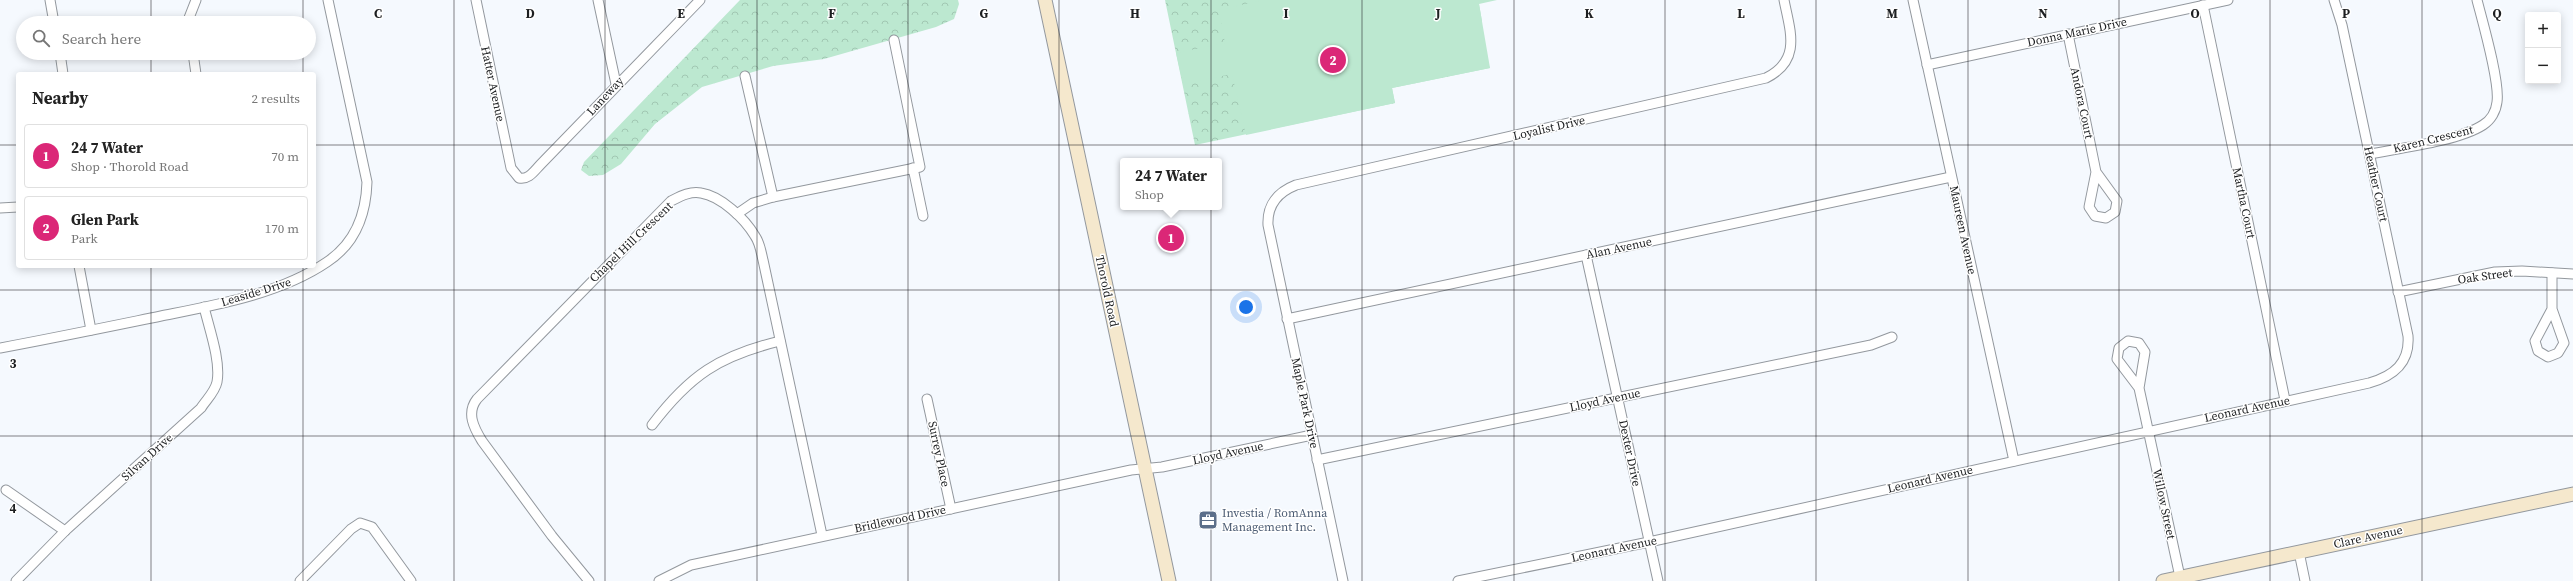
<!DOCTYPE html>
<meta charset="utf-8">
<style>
:root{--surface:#fff;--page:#f2f2f2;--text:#222;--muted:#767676;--line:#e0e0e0;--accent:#db2777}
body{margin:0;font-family:"Source Serif 4",serif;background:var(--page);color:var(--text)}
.controls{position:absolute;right:12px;top:12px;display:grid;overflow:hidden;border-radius:4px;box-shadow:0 2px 10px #0003}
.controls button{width:36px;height:36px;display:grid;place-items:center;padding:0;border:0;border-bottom:1px solid var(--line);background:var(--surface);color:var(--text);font:20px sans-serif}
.you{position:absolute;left:1246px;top:307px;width:14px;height:14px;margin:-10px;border:3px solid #fff;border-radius:50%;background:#1a73e8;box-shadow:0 0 0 6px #1a73e833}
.badge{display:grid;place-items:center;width:26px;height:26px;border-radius:50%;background:var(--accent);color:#fff;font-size:13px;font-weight:700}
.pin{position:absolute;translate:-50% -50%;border:2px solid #fff;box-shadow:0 1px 4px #0006}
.popup{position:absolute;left:1120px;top:158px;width:102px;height:52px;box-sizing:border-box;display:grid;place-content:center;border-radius:4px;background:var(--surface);filter:drop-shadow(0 1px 3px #0005);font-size:13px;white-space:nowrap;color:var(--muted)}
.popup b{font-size:15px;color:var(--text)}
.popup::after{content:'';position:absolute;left:50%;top:100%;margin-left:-8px;border:8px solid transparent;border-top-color:var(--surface)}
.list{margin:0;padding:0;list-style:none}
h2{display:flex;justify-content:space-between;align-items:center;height:52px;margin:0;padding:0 16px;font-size:17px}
h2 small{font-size:13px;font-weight:400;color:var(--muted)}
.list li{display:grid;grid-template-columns:26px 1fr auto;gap:12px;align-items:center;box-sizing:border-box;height:64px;margin:0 8px 8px;padding:0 8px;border:1px solid var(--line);border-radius:4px}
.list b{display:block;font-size:15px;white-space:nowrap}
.list p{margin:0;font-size:13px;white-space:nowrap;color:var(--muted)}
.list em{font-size:13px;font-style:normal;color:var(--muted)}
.icon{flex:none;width:22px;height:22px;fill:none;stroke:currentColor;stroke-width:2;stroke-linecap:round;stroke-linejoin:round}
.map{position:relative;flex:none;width:2573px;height:581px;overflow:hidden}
.search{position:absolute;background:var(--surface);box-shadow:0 2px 10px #0003;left:16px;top:16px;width:300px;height:44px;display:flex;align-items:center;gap:10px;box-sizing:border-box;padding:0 14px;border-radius:22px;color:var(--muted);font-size:15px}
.panel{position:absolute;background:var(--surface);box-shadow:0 2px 10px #0003;left:16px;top:72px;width:300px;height:196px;border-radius:4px}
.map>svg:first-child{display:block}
</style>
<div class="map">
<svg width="2573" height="581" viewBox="0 0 2573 581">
<defs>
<pattern id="forest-crowns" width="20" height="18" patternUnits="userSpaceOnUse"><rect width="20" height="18" fill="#bce8d0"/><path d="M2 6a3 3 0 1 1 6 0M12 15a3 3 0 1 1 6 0" fill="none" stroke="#a1c7b2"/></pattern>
</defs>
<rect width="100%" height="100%" fill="#f5f9fe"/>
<g fill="url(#forest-crowns)">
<path d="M740 0H958L959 4 954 19 936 27 824 59 773 66 702 87 655 124 621 164 603 175 589 176 581 170 584 162Z"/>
<path d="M1165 0H1429L1479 4 1482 21 1474 28 1490 68 1392 88 1395 103 1195 145Z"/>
</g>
<path fill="#bce8d0" d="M1263 0H1497L1479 4 1490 68 1392 88 1395 103 1246 135 1232 74 1183 84 1176 53 1225 43 1219 10Z"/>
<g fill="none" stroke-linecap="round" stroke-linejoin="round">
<defs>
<g id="street">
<path d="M50 0 54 23"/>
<path d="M476 0 511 168 519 178C529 180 534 171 541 164L700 0"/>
<path d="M598 0 616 84"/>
<path d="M1913 0 2014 461"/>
<path d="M2203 5 2285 400"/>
<path d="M187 23 196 0"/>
<path d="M2068 34 2096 172 2117 201 2115 212 2106 218 2095 216 2089 207 2096 172"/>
<path d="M60 53 63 74"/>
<path d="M193 53 196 74"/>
<path d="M1927 65 2228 0"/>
<path d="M745 76 773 197"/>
<path d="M2370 154C2401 148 2458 141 2483 125 2491 120 2496 111 2497 102 2500 82 2483 23 2477 0"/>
<path d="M913 168 923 216"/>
<path d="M0 208 18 207"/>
<path d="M737 214 753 203 773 197 920 167 894 40"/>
<path d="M1586 255 1658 581"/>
<path d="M79 266 91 330"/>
<path d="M2398 292 2495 272 2522 271 2573 274"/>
<path d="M2552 309 2564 343 2558 353 2548 357 2538 351 2535 341 2552 309V273"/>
<path d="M1287 319 1951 177"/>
<path d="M0 348C54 338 107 327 161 316 216 305 280 294 327 262 356 243 366 214 367 182L328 0"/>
<path d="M2139 388 2145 352 2139 343 2128 341 2119 348 2117 359 2139 388 2180 577"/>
<path d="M927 399 951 509"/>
<path d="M652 425C690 375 719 356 780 341"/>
<path d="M1317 460 1871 345 1892 337"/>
<path d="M6 490 65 531"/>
<path d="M2299 552 2305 581"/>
<path d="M16 581 65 531 201 408C206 400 215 392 217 382 221 361 209 328 204 307"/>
<path d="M300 581 351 529 360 523 372 527 411 581"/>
<path d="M589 581 552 536 482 441C474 428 466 413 477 399L671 201C681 196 690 191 701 193 721 196 745 219 755 236 760 243 761 252 763 260L822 535"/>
<path d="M659 581 691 565 1131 470 1162 467 1312 435"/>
<path d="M1343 581 1268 225C1267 205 1278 192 1296 185L1766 78C1802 60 1790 31 1784 0"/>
<path d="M1458 581 1649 542 2369 383C2394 376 2410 363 2408 336L2342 25 2334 0"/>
</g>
<g id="secondary">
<path d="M1045 0 1169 581"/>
<path d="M2163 581 2573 494"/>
</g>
</defs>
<use href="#street" stroke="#93989e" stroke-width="11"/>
<use href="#secondary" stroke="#93989e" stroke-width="15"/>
<use href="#street" stroke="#fff" stroke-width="9"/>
<use href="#secondary" stroke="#f5e8cd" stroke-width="13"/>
</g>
<path fill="none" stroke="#1d1f21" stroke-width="1" stroke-opacity="0.55" d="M151 0V23M303 0V23M454 0V581M605 0V581M757 0V581M908 0V581M1059 0V581M1211 0V581M1362 0V581M1514 0V581M1665 0V581M1816 0V581M1968 0V581M2119 0V581M2270 0V581M2422 0V581M151 53V74M303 53V74M0 145H18M314 145H2573M151 266V581M303 266V581M0 290H2573M0 436H2573"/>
<defs>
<symbol id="office-square" viewBox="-11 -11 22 22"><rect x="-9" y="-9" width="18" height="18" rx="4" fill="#5c6f8a" stroke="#fff"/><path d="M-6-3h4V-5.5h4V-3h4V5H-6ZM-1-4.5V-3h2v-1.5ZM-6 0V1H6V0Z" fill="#fff"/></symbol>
</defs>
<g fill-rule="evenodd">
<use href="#office-square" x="1197" y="509" width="22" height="22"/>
</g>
<g text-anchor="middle" stroke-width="3" stroke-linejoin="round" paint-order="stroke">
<g font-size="12" fill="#1d1f21" stroke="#fff">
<text transform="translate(2077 32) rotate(-12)" y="4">Donna Marie Drive</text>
<text transform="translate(493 84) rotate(78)" y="4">Hatter Avenue</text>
<text transform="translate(605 96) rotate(-47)" y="4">Laneway</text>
<text transform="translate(2082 103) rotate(78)" y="4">Andora Court</text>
<text transform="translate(1549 128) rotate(-13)" y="4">Loyalist Drive</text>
<text transform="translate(2433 139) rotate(-14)" y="4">Karen Crescent</text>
<text transform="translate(2376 184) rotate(78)" y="4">Heather Court</text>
<text transform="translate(2244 203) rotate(78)" y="4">Martha Court</text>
<text transform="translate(1963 230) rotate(78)" y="4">Maureen Avenue</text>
<text transform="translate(631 242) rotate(-44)" y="4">Chapel Hill Crescent</text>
<text transform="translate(1619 248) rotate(-12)" y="4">Alan Avenue</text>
<text transform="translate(2485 276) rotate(-8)" y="4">Oak Street</text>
<text transform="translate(1107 291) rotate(78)" y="4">Thorold Road</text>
<text transform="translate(256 292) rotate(-17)" y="4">Leaside Drive</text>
<text transform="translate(1605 400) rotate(-12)" y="4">Lloyd Avenue</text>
<text transform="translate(1305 403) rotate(78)" y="4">Maple Park Drive</text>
<text transform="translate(2247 409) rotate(-12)" y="4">Leonard Avenue</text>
<text transform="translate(1228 453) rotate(-12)" y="4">Lloyd Avenue</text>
<text transform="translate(1630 453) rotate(78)" y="4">Dexter Drive</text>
<text transform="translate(939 454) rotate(78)" y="4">Surrey Place</text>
<text transform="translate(147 457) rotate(-42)" y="4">Silvan Drive</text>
<text transform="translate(1930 479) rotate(-13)" y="4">Leonard Avenue</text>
<text transform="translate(2164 504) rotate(78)" y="4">Willow Street</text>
<text transform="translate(900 519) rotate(-12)" y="4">Bridlewood Drive</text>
<text transform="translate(2368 537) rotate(-12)" y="4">Clare Avenue</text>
<text transform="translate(1614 549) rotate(-12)" y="4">Leonard Avenue</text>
</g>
<g font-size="12" fill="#4e5e75" stroke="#fff" text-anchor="start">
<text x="1222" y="517">Investia / RomAnna<tspan x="1222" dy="14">Management Inc.</tspan></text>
</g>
</g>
<g font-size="13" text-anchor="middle" font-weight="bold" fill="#1d1f21" stroke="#fff" stroke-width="3" stroke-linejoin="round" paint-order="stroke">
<text x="378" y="18">C</text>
<text x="530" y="18">D</text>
<text x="681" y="18">E</text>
<text x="832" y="18">F</text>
<text x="984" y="18">G</text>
<text x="1135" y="18">H</text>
<text x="1286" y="18">I</text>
<text x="1438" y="18">J</text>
<text x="1589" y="18">K</text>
<text x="1741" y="18">L</text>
<text x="1892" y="18">M</text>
<text x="2043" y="18">N</text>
<text x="2195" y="18">O</text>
<text x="2346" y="18">P</text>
<text x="2497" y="18">Q</text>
<text x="13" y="368">3</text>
<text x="13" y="513">4</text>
</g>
</svg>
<div class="controls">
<button>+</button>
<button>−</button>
</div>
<div class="you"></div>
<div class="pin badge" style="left:1171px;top:238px">1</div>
<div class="popup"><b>24 7 Water</b>Shop</div>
<div class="pin badge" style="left:1333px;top:60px">2</div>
<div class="search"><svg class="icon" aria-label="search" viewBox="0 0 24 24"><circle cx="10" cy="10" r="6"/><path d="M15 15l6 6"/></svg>Search here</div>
<section class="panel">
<h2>Nearby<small>2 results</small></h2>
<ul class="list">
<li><span class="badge">1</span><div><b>24 7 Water</b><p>Shop · Thorold Road</p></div><em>70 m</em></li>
<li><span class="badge">2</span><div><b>Glen Park</b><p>Park</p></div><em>170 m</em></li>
</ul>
</section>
</div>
